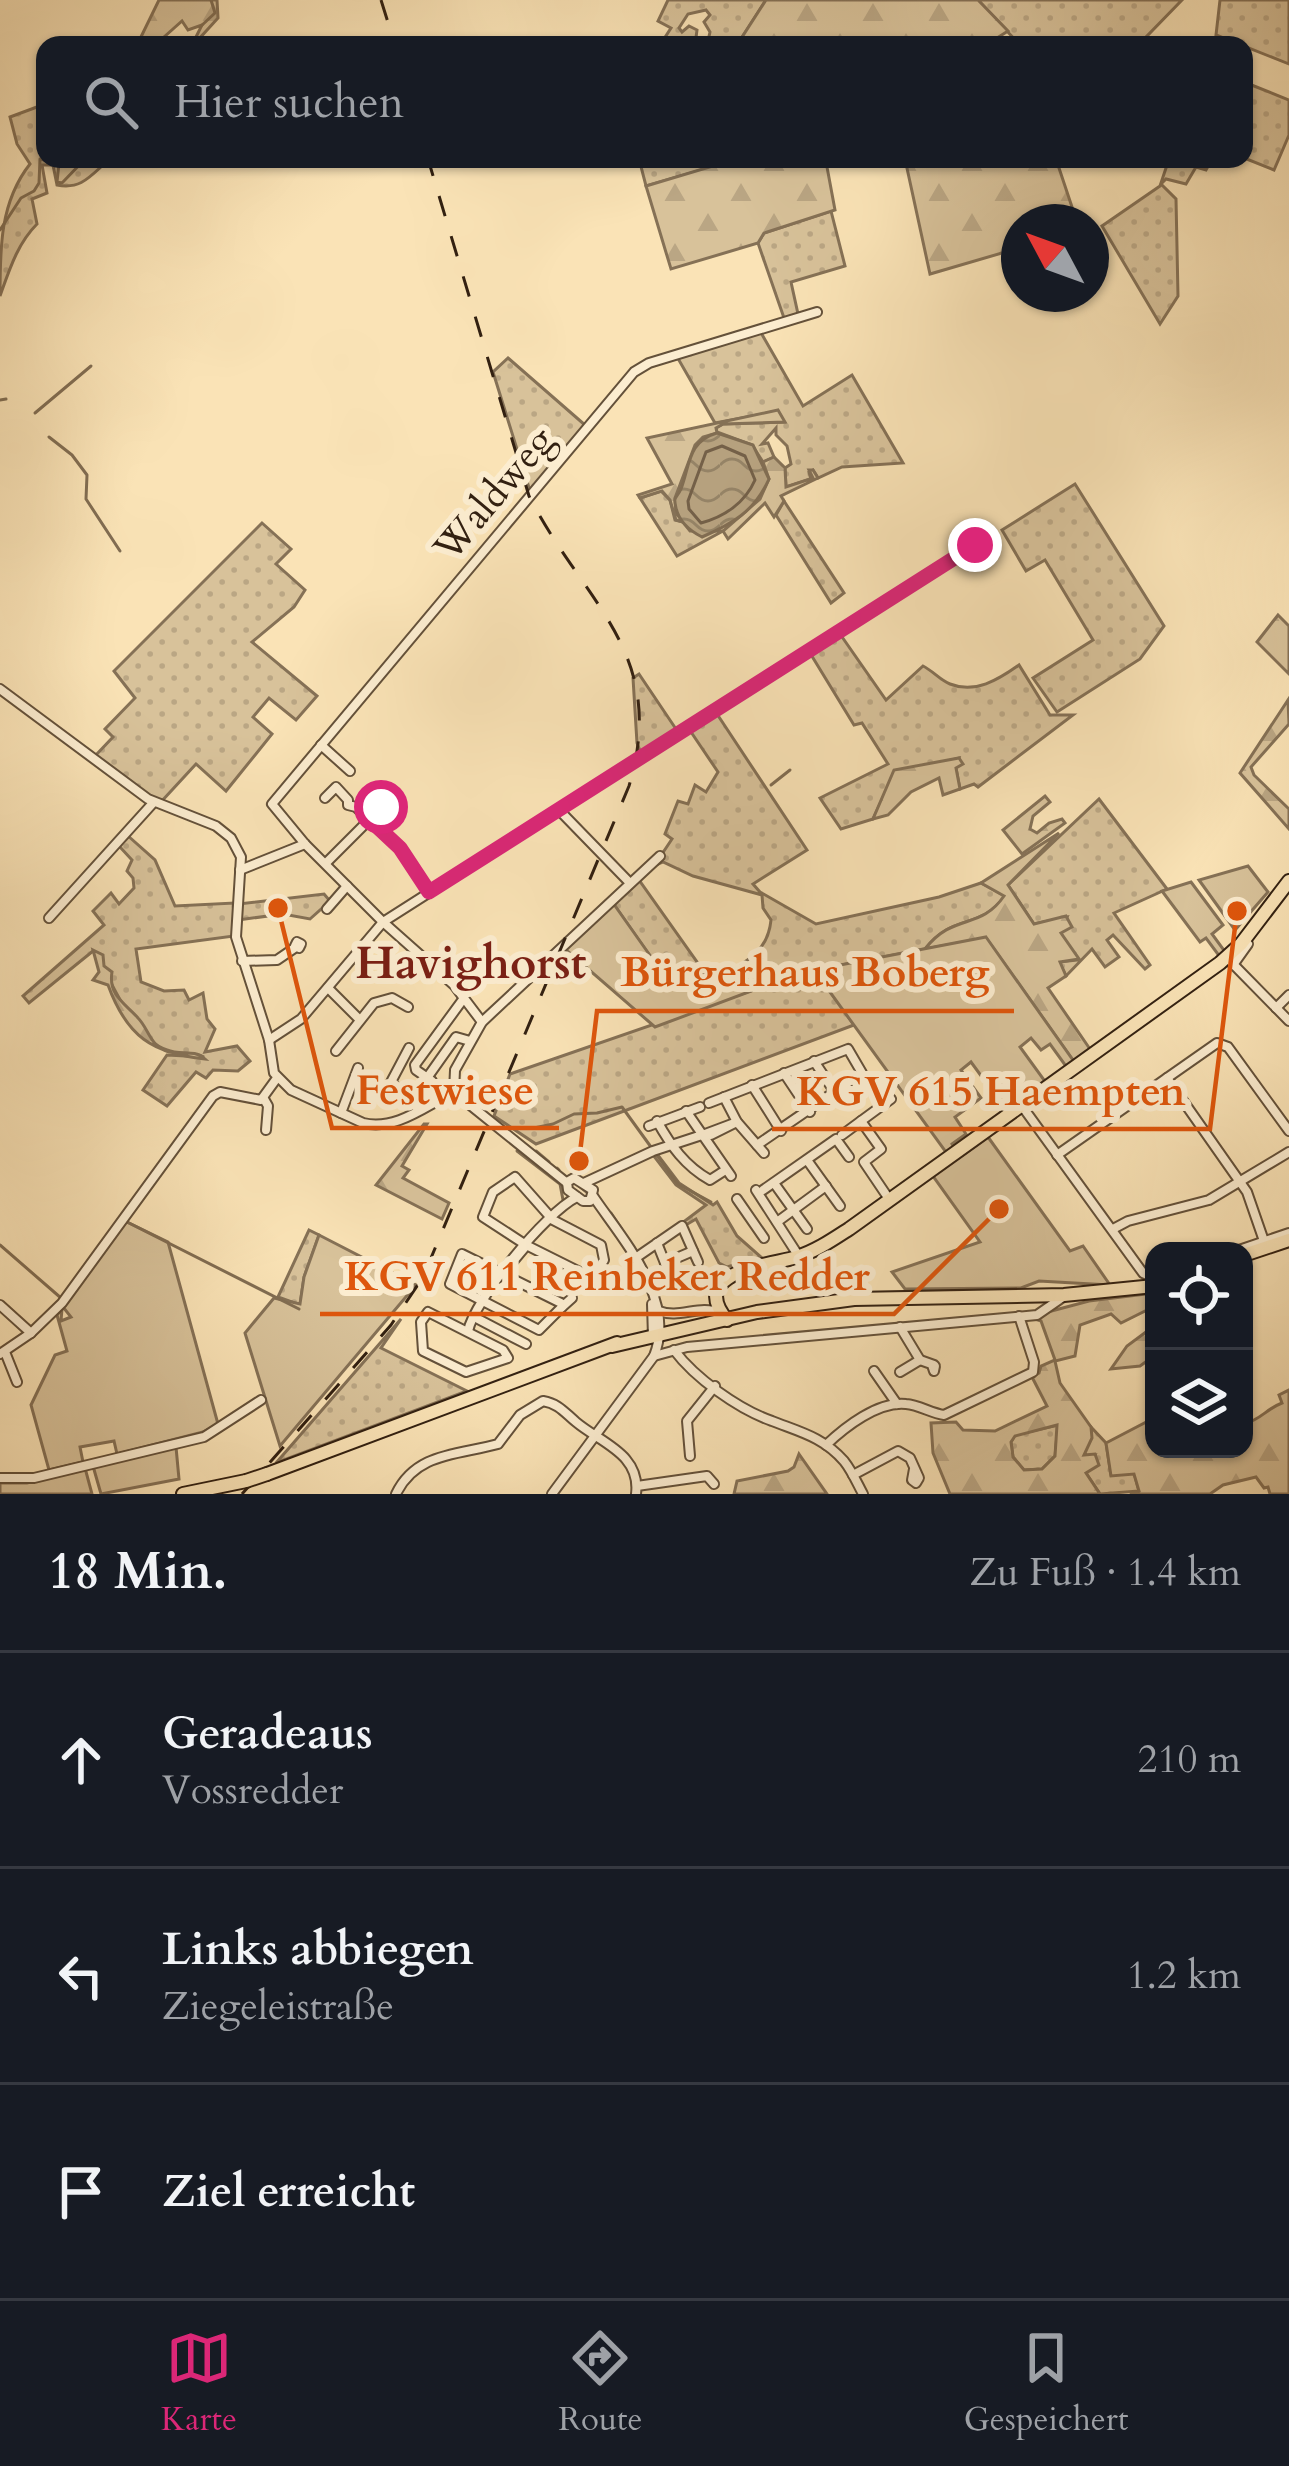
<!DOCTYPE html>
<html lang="de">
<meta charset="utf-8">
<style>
:root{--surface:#171b24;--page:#242831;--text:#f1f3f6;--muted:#9ea1a6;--line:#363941;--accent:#db2777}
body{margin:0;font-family:Cardo,serif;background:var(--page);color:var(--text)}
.controls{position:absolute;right:36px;bottom:36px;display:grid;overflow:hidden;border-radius:24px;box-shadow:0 3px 9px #0004}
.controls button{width:108px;height:108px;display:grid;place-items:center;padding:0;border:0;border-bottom:3px solid var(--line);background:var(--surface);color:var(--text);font:60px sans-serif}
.compass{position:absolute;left:1001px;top:204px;width:108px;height:108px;border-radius:50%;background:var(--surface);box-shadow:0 3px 9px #0004;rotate:311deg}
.stop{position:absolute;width:36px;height:36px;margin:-27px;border:9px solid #db2777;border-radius:50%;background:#fff}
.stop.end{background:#db2777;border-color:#fff;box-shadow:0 3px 12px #0008}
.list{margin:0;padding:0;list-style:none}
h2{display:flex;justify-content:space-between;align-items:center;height:156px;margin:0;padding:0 48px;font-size:51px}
h2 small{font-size:39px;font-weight:400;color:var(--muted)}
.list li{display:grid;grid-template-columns:78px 1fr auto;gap:36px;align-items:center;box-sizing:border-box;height:216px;padding:0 48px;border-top:3px solid var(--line)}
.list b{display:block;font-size:45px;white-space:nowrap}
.list p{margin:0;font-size:39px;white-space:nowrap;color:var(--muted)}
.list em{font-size:39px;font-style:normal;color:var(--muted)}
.icon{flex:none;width:66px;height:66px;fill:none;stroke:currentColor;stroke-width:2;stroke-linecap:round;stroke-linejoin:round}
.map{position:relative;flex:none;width:1289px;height:1494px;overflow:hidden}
.search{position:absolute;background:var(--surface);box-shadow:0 3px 9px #0004;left:36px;right:36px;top:36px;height:132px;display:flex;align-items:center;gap:30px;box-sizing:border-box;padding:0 42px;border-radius:24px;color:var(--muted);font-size:45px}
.sheet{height:804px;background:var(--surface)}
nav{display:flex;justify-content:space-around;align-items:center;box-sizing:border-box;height:168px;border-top:3px solid var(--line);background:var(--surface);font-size:33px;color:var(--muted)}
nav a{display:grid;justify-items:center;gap:6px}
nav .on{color:var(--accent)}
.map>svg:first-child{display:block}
</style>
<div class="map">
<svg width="1289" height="1494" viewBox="0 0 1289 1494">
<defs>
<pattern id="grass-dots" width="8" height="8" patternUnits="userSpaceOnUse" patternTransform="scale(3)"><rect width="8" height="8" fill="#d8c29a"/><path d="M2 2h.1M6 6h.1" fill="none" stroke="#baa684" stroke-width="1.8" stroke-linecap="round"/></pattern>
<pattern id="forest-firs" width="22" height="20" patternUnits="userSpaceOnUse" patternTransform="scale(3)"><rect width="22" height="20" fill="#d8c29a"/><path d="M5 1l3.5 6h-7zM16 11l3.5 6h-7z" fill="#baa684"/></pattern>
<pattern id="water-waves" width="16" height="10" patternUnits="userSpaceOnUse" patternTransform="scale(3)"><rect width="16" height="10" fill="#b6a17e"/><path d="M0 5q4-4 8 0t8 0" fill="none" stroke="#958366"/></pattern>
</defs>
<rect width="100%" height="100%" fill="#fae3b6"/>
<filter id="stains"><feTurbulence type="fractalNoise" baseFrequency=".00167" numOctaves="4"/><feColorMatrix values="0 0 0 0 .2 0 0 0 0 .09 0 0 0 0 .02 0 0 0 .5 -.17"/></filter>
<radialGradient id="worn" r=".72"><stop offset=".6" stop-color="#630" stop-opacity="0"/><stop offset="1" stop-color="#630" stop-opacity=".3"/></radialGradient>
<g fill="url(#grass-dots)" stroke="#857156" stroke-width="3">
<path d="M668 0H766L737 45H707L710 32 704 22 710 15 706 10 688 14 679 28 682 32 689 26 697 30 695 45H660L671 28 658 21Z"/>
<path d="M978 0H1182L1145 38 1110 45H1020Z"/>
<path d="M1220 0H1289V64L1216 35Z"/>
<path d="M1244 82 1289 100V135L1274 170 1244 158Z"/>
<path d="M45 104V128L39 122 45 132V159H96L102 166C87 180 78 189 57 185L53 165H42L47 193 32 199 37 224C17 244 9 271 0 296 0 248 0 202 30 164L17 144 10 117Z"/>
<path d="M639 159H736V160L646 186Z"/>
<path d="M1169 159H1212L1206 170 1196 167 1186 184 1166 179 1161 184 1176 199 1178 296 1160 324 1102 226 1160 186Z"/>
<path d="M831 211 845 266 791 282 798 314 784 318 758 243 764 233Z"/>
<path d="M760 331 803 406 852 375 903 463 842 467 818 478 813 470 809 472 811 479 786 487 785 468 791 464 787 446 776 435V428L762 444 768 443 774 457 763 462 752 445 717 432 716 428 723 424 784 422 778 411 715 423 676 355Z"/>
<path d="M508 358 585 425 530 491 493 372Z"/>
<path d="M1075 484 1164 626 1140 659 1057 712 1033 678 1093 640 1045 560 1026 571 1002 530Z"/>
<path d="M661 491 670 500 675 520 683 522 690 531H723L677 556 640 498Z"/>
<path d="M784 501 844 593 831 603 776 515Z"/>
<path d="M262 523 291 549 276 564 305 590 294 607 252 642 317 696 296 720 269 698 253 717 272 734 226 791 196 764 160 803 95 756 113 737 105 729 135 698 114 671Z"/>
<path d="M840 634 886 700 923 666C933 671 940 680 950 684 975 694 998 680 1019 665L1050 715H1073L978 787 974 784 960 789 956 768 959 758 894 774 873 819 841 829 820 798 888 764 862 723 854 725 810 653Z"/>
<path d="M639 674 678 732 642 756 637 743 633 678Z"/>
<path d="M717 714 807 850 753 884 760 892 816 924 939 897 981 883 1005 896C979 931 954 912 925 949L815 970 854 1025 536 1144 494 1116 510 1074 753 990 720 983 706 971 687 969 666 979 613 903 639 880 700 966 720 977C746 962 768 952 771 920L763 908 762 895 693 876 663 862 654 866 672 839 665 834 678 801 688 804 695 785 706 792 718 772 691 732Z"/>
<path d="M1099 799 1167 889 1114 913 1150 965 1145 969 1113 935 1107 940 1119 957 1105 967 1092 949 1066 976 1059 962 1077 960 1060 932 1067 917 1034 924 1008 885Z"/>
<path d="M127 835 155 860 175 906 234 903V936L136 949 141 982 164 991 184 990 189 1000 203 993 207 1019 215 1029 205 1052 237 1046 250 1061 238 1071 213 1070 206 1078 196 1072 167 1106 143 1090 167 1055 204 1057C192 1051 179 1055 167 1050 131 1038 113 980 93 951L29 1003 23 996 104 925 93 911 111 893 119 904 134 888 133 878 127 871 132 860 119 846Z"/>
<path d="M324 894 330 901 310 919 283 914 238 920V904Z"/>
<path d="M657 1154 679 1183 713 1205 717 1202 737 1236 761 1257 727 1267 719 1263 696 1219 684 1226 682 1223 706 1205 676 1185 653 1155Z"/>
<path d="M309 1230 319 1235 304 1277 300 1305 278 1297Z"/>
<path d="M401 1319 381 1348 467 1391 276 1463Z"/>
<path d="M1058 1425 1055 1456 1042 1469 1024 1470 1013 1457 1011 1442 1015 1435Z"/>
<path d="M1091 1427 1106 1443 1111 1475 1134 1473 1139 1491 1100 1494 1086 1473 1095 1455 1084 1456C1084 1445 1093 1440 1091 1427Z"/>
</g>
<g fill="url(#forest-firs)" stroke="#857156" stroke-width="3" fill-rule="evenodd">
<path d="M159 0H217L218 18 198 40 206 45H192L202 25 188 30 182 21 155 45H137Z"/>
<path d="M766 0H978L1008 31 986 45H737Z"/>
<path d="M736 159H847L827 167 835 210 764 233 758 243 671 269 646 186Z"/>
<path d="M905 159H1056L1077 222H1019V248L930 274Z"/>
<path d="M778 410 785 422 723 424 716 428 717 433 703 437 695 445 675 498 676 513 683 522 676 520 670 500 662 491 640 498 638 495 672 484 647 438Z"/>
<path d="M774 457 785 468 786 487 813 478 809 470H813L818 478 781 496 784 501 774 517 765 503 728 539 723 531 760 499 769 479 763 462Z"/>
<path d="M1278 615 1289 626V674L1257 642Z"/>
<path d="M1288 700 1289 724 1251 767 1254 775 1289 809V829L1240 773Z"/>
<path d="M959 758 963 764 956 768 960 789 943 795 939 778 911 792 888 815 873 819 894 770Z"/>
<path d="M1045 796 1050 802 1033 816 1030 829 1037 833 1049 823 1062 819 1065 823 1022 854 1003 830Z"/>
<path d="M1059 833 1008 885 1034 924 1066 916 1072 927 1061 933 1079 959 1060 962 1066 976 1048 988 1092 1052 1075 1063 986 938 925 949C954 912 980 931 1004 896L981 883Z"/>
<path d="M93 950 103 955 104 966 112 972C108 996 126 1004 138 1018 149 1029 150 1047 169 1052 183 1055 194 1049 205 1059 152 1053 127 1037 108 985L93 980 99 972Z"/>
<path d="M424 1124H427L402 1166 409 1170 403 1178 449 1203 442 1219 376 1185Z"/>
<path d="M1146 1294 1151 1308 1121 1323 1111 1314 1080 1325 1075 1356 1055 1361 1060 1383 1091 1427 1092 1438 1084 1455 1095 1454 1099 1465 1086 1473 1100 1494H950L933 1453 931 1423 956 1422 963 1430 995 1431 1047 1406 1032 1377 1039 1373 1041 1366 1055 1360 1041 1321 1029 1317 1089 1301ZM1057 1425 1055 1456 1042 1469 1024 1470 1013 1457 1011 1442 1015 1436Z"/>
<path d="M1154 1326V1356L1140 1366 1111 1369 1127 1346Z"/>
<path d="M1289 1390V1494H1270L1268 1487 1264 1488 1256 1477 1223 1485 1210 1494H1130L1139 1491 1134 1474 1111 1476 1106 1443 1154 1418V1449H1244V1424C1262 1419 1266 1409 1282 1403L1279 1395Z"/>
<path d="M799 1454 827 1494H734L737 1481 788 1471 794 1467Z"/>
</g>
<g fill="#d8c29a" stroke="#857156" stroke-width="3">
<path d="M1248 866 1268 892 1235 930 1199 880Z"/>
<path d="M1191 882 1223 925 1212 934 1226 953 1220 957 1206 938 1200 942 1162 891Z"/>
<path d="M613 903 666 978 696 967 720 983 743 972 754 990 655 1027 565 949Z"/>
<path d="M986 937 1075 1063 1068 1069 1050 1044 1041 1050 1031 1038 1020 1047 1047 1084 1006 1110 971 1062 961 1070 981 1098 955 1117 966 1134 952 1144 955 1150 948 1155 814 970Z"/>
<path d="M988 1137 1070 1251 1083 1246 1110 1285 1039 1281 1021 1288 905 1289 892 1272 980 1242 933 1176Z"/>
<path d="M125 1221 168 1242 218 1424 203 1432 117 1454 114 1441 80 1447 83 1462 49 1470 31 1405 55 1355 67 1351 57 1315 62 1309 61 1321 71 1317 63 1307Z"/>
<path d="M319 1235 416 1285 280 1446 245 1333 274 1298 300 1304 304 1277Z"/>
<path d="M176 1447 179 1479 101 1494 93 1466Z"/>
<path d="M85 1468 92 1494H0V1483H27Z"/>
</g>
<path fill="url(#water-waves)" stroke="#816d52" stroke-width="3" d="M717 433 753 445 769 479C754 512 732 524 702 537 690 531 679 521 676 508 673 495 676 500 681 489 690 465 688 441 717 433Z"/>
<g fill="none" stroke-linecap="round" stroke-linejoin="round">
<path stroke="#746048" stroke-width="3" d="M722 446 745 456 755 480C745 503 724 517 701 523L689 509 688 501 706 452Z"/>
<g stroke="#816d52" stroke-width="3">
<path d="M200 27 215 13 211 0"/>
<path d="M0 230 21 198 34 191 39 183 40 159 59 163 57 182 62 183 85 159"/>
<path d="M0 400 6 399"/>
<path d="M35 413 91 366"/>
<path d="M49 437 72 455 87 475 86 499 120 551"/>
<path d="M771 785 790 770"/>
<path d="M534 1128 553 1124 574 1114 597 1113 622 1107 651 1147"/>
<path d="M517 1151 560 1184 563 1200"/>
<path d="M536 1151 549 1162"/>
<path d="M657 1155 678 1184 711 1202"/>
<path d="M557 1168 559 1170"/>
<path d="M579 1186 589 1194"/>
<path d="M611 1213 621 1228"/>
<path d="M125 1221 299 1309"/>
<path d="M0 1245 61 1298"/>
</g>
<defs>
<g id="minor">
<path d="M0 689 148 799 216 826 231 838 241 857 236 937 269 1040 274 1073 291 1090 363 1123C396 1131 425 1106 454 1092"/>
<path d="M321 745 350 771"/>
<path d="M325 798 336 787 348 800V805L356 807 400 848 429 892"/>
<path d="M559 810 629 882"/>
<path d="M326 863 390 799"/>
<path d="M240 870 305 844"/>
<path d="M327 909 347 886"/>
<path d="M49 918 153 803"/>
<path d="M297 942 301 944 299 948 295 946Z"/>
<path d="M242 961 277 960 296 947"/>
<path d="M1232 963 1289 1021"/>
<path d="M1233 965 1248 944"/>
<path d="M328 988 359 1019"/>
<path d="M1276 1008 1289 995"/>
<path d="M482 1022 454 985 383 922 305 844 272 804 634 372 649 363 817 312"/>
<path d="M269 1040 301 1019 383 922 975 545"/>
<path d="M409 1048 391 1082 419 1110"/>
<path d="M336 1051 374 1003 392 998 408 1007"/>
<path d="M814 1061 836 1094"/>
<path d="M784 1073 810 1112"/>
<path d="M427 1078 456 1037 470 1041"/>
<path d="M1167 1078 1247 1192 1264 1241"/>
<path d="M432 1081 416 1070 415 1065 464 998"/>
<path d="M752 1085 781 1131"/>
<path d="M454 1092 455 1070 482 1022 660 856"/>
<path d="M454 1092 567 1183"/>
<path d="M724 1097 737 1122 764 1153"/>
<path d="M264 1099 268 1106 266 1130"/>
<path d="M709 1103 848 1049 862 1073 757 1145"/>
<path d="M1022 1106 1143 1273 1154 1278"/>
<path d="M686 1111 731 1176"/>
<path d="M341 1113 358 1068"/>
<path d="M657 1121C671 1146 685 1166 710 1180L724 1171"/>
<path d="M861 1121 891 1099"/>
<path d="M649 1126 700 1107"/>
<path d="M842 1135 861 1121 881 1149 864 1162 889 1199"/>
<path d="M1057 1155 1217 1043 1228 1047 1289 1131"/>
<path d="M807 1160 840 1206"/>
<path d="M515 1177 553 1220 601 1245 604 1260 594 1275 588 1276 526 1245 483 1217 493 1192Z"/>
<path d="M574 1178 593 1190 590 1201H583L568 1190 567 1182Z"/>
<path d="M584 1183 653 1151 705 1134 711 1135 737 1122 705 1134"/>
<path d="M774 1183 807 1229"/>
<path d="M756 1190 798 1255"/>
<path d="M763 1190 836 1139 849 1157"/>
<path d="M737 1199 764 1238"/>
<path d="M777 1222 826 1186"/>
<path d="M1113 1229 1128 1221 1209 1200 1289 1152"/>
<path d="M657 1243 669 1273"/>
<path d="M1236 1251 1289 1233"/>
<path d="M462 1254 561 1303 562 1307 539 1330 450 1284Z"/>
<path d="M637 1257 682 1226 698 1262"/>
<path d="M665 1263 693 1251"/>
<path d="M505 1271 526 1246"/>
<path d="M652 1304 653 1337"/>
<path d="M0 1305 31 1333"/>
<path d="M562 1307 572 1298"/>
<path d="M659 1311C680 1319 699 1304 720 1313"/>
<path d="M428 1312 503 1350 508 1358 466 1372 423 1351 421 1322Z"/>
<path d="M478 1319 526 1344"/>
<path d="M900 1327 920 1360 934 1365 935 1366 934 1371 932 1365"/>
<path d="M468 1331C475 1299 545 1213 577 1197"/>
<path d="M674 1350C695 1378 738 1409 772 1421 800 1432 823 1437 844 1461 852 1471 857 1483 863 1494"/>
<path d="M5 1352 17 1382"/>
<path d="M0 1354 31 1333 62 1303 213 1096 220 1092 261 1100 277 1078"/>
<path d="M654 1356 687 1347 1037 1315 1063 1297"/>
<path d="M874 1371 897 1404"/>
<path d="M900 1372 920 1360"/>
<path d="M826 1445C845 1427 878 1401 906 1404 919 1405 931 1413 944 1415L1033 1372 1034 1362 1019 1316"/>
<path d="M690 1456 687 1421 715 1386"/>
<path d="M853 1475 898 1451 910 1458 919 1478 916 1483 912 1480 914 1469"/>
<path d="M0 1478H34L204 1437 261 1400"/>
<path d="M637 1486 707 1476 714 1484"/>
<path d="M396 1494C416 1452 459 1455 498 1444L520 1415 543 1401C559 1404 564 1412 576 1422 601 1443 641 1454 636 1494"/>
<path d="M552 1494 654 1356C677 1299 622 1239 593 1196"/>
</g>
<g id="major">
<path d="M1244 1255 1289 1240"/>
<path d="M727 1320C686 1271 772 1265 797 1257 816 1251 832 1240 849 1229L1220 963 1241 944 1289 881"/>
<path d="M612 1346 757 1312 854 1299 1064 1295 1154 1286"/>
<path d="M267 1474 617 1343"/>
<path d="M183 1494 246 1481"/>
</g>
</defs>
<use href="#minor" stroke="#64513a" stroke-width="12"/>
<use href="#major" stroke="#322011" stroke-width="16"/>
<use href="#minor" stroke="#fcedd0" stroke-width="8"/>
<use href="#major" stroke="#fae3b6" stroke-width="12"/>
<g stroke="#322011" stroke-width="3" stroke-dasharray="21 21" stroke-linecap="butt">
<path d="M381 0 395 45"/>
<path d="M242 1494 391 1325 423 1277 629 786C669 652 584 604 529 496L428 159"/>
</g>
<defs>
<path id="major-bridge" d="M246 1481 267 1474"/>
</defs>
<use href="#major-bridge" stroke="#322011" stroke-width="16" stroke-linecap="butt"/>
<use href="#major-bridge" stroke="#fae3b6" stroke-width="12"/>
</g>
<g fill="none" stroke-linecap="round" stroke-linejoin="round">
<path stroke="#db2777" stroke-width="15" d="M381 807 370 820 400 848 429 892 975 545"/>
</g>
<g text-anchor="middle" stroke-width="12" stroke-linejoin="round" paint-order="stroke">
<g font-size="39" fill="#322011" stroke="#fcedd0">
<text transform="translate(493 493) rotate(-50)" y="14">Waldweg</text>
</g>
<g font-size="45" font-weight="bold" fill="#7a1f14" stroke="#fcedd0">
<text x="471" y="978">Havighorst</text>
</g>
</g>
<path fill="none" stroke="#df560c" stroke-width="4.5" d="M579 1161L597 1011H1014M278 908L332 1128H559M1237 911L1210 1129H772M999 1209L894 1314H320"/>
<g fill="#df560c" stroke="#fcedd0" stroke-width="4.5">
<circle cx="579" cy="1161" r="12"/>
<circle cx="278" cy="908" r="12"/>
<circle cx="1237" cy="911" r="12"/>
<circle cx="999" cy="1209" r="12"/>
</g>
<g font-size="42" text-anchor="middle" font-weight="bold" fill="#df560c" stroke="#fcedd0" stroke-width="12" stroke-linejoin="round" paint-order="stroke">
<text x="805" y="986">Bürgerhaus Boberg</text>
<text x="445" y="1104">Festwiese</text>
<text x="991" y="1105">KGV 615 Haempten</text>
<text x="607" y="1290">KGV 611 Reinbeker Redder</text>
</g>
<rect width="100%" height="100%" filter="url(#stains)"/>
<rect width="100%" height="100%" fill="url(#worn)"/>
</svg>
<div class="controls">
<button><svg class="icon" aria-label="locate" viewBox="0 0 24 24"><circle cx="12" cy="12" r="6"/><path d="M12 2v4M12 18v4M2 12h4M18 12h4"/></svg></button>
<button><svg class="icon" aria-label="layers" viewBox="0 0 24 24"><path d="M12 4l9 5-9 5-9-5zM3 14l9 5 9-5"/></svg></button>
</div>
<svg class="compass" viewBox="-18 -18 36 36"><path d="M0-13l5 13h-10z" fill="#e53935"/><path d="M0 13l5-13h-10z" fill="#9ea1a6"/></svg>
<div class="stop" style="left:381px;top:807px"></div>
<div class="stop end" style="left:975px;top:545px"></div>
<div class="search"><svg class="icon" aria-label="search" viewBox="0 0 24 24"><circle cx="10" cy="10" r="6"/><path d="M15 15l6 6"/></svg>Hier suchen</div>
</div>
<section class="sheet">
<h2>18 Min.<small>Zu Fuß · 1.4 km</small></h2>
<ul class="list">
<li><svg class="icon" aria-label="ahead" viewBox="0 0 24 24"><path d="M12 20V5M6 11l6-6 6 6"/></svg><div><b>Geradeaus</b><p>Vossredder</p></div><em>210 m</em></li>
<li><svg class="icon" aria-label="left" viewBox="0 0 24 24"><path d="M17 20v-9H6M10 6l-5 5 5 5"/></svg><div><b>Links abbiegen</b><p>Ziegeleistraße</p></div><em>1.2 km</em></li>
<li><svg class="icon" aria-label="arrive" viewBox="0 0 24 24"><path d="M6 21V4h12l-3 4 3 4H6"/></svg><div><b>Ziel erreicht</b></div></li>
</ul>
</section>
<nav>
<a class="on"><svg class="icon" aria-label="map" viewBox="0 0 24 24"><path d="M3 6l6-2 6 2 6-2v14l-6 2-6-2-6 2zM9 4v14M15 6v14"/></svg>Karte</a>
<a><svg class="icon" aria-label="directions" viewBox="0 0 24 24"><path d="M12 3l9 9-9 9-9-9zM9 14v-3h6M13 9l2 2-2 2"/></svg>Route</a>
<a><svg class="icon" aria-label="saved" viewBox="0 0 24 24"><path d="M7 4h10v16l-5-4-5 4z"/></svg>Gespeichert</a>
</nav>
